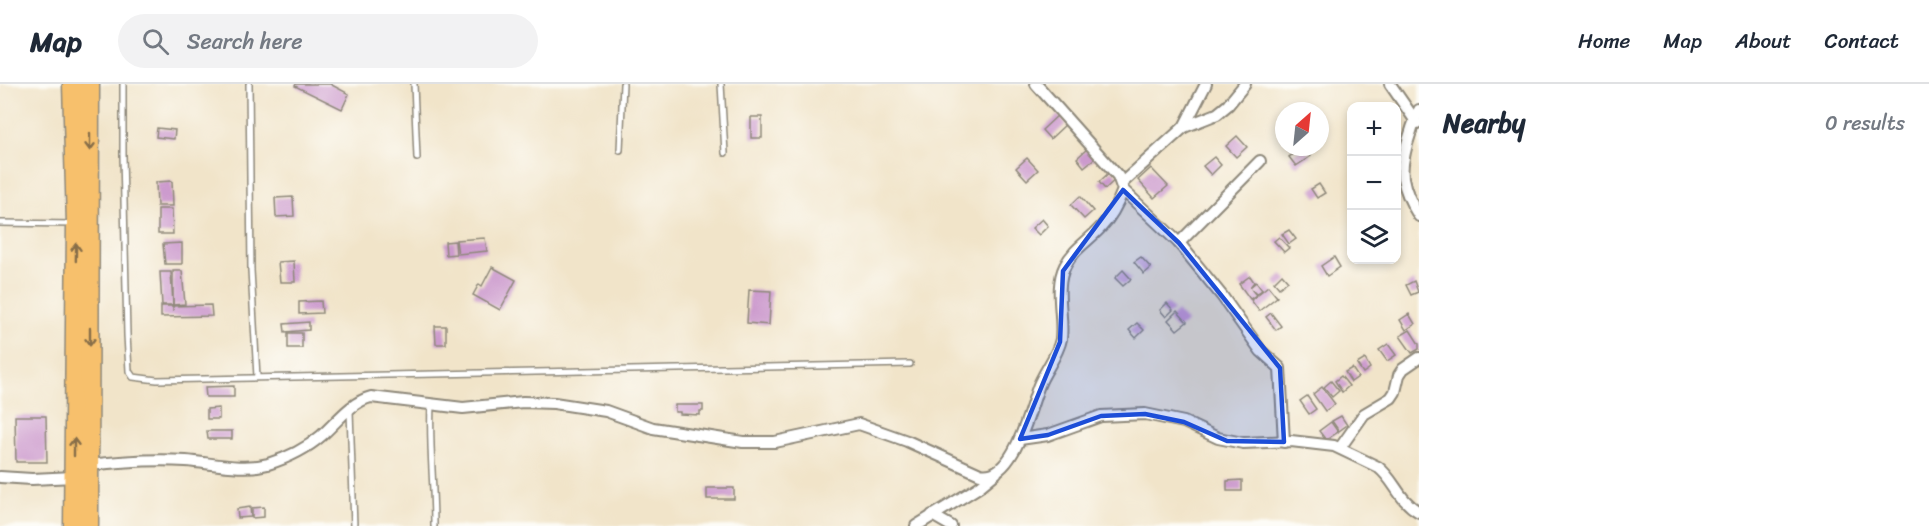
<!DOCTYPE html>
<meta charset="utf-8">
<style>
:root{--surface:#fff;--page:#f2f2f3;--text:#1f2937;--muted:#747a83;--line:#e0e1e3}
body{margin:0;font-family:Sriracha,sans-serif;background:var(--page);color:var(--text)}
.controls{position:absolute;right:18px;top:18px;display:grid;overflow:hidden;border-radius:12px;box-shadow:0 3px 9px #0003}
.controls button{width:54px;height:54px;display:grid;place-items:center;padding:0;border:0;border-bottom:2px solid var(--line);background:var(--surface);color:var(--text);font:30px sans-serif}
.compass{position:absolute;left:1275px;top:18px;width:54px;height:54px;border-radius:50%;background:var(--surface);box-shadow:0 3px 9px #0003;rotate:27deg}
.list{margin:0;padding:0;list-style:none}
h2{display:flex;justify-content:space-between;align-items:center;height:78px;margin:0;padding:0 24px;font-size:26px}
h2 small{font-size:20px;font-weight:400;color:var(--muted)}
.icon{flex:none;width:33px;height:33px;fill:none;stroke:currentColor;stroke-width:2;stroke-linecap:round;stroke-linejoin:round}
.map{position:relative;flex:none;width:1419px;height:442px;overflow:hidden}
header{display:flex;align-items:center;gap:36px;box-sizing:border-box;height:84px;padding:0 30px;background:var(--surface);border-bottom:2px solid var(--line)}
header strong{font-size:28px}
nav{display:flex;gap:33px;margin-inline-start:auto;font-size:21px}
.search{width:420px;height:54px;background:var(--page);display:flex;align-items:center;gap:15px;box-sizing:border-box;padding:0 21px;border-radius:33px;color:var(--muted);font-size:22px}
main{display:flex}
aside{flex:1;background:var(--surface)}
.map>svg:first-child{display:block}
</style>
<header>
<strong>Map</strong>
<div class="search"><svg class="icon" aria-label="search" viewBox="0 0 24 24"><circle cx="10" cy="10" r="6"/><path d="M15 15l6 6"/></svg>Search here</div>
<nav><a>Home</a><a>Map</a><a>About</a><a>Contact</a></nav>
</header>
<main>
<div class="map">
<svg width="1419" height="442" viewBox="0 0 1419 442">
<rect width="100%" height="100%" fill="#fdfcf7"/>
<filter id="ink" filterUnits="userSpaceOnUse"><feTurbulence type="fractalNoise" baseFrequency=".0167" numOctaves="2"/><feDisplacementMap in="SourceGraphic" scale="12" xChannelSelector="R" yChannelSelector="G"/><feConvolveMatrix kernelMatrix="1 2 1 2 8 2 1 2 1" color-interpolation-filters="sRGB"/></filter>
<filter id="wash" filterUnits="userSpaceOnUse"><feTurbulence type="fractalNoise" baseFrequency=".008" numOctaves="4" result="noise"/><feDisplacementMap in="SourceGraphic" scale="24" xChannelSelector="R" yChannelSelector="G"/><feGaussianBlur stdDeviation="1.35" result="paint"/><feColorMatrix in="noise" values="0 0 0 0 0 0 0 0 0 0 0 0 0 0 0 0 0 1.4 0 .05"/><feComposite in="paint" operator="in"/></filter>
<g filter="url(#wash)">
<rect width="100%" height="100%" fill="#f1e4c9"/>
<g id="blocks">
<g fill="#cc9acd">
<path d="M296 0H330L349 10 342 25 295 2Z"/>
<path d="M1058 31 1066 40 1050 55 1042 46Z"/>
<rect x="751" y="33" width="11" height="21"/>
<path d="M157 44 175 46 174 55 156 53Z"/>
<path d="M1237 52 1247 63 1236 73 1226 62Z"/>
<path d="M1303 63 1311 72 1296 82 1289 73Z"/>
<path d="M1087 65 1095 74 1084 83 1077 74Z"/>
<path d="M1214 73 1221 81 1211 91 1203 82Z"/>
<path d="M1027 74 1038 86 1027 96 1016 84Z"/>
<path d="M1151 84 1168 102 1154 114 1138 96Z"/>
<path d="M1112 86 1118 93 1105 105 1099 98Z"/>
<path d="M172 97 173 122H157L156 98Z"/>
<path d="M1319 100 1325 109 1317 114 1311 105Z"/>
<path d="M1080 112 1093 127 1084 135 1071 121Z"/>
<path d="M293 113 294 132 276 133 275 114Z"/>
<path d="M158 125H172L173 150H158Z"/>
<path d="M1042 135 1048 142 1039 151 1032 144Z"/>
<path d="M1289 146 1296 155 1289 160 1282 150Z"/>
<path d="M1279 153 1289 164 1284 168 1274 157Z"/>
<path d="M485 154 487 167 458 170 456 156Z"/>
<path d="M455 157 456 170 446 171 445 158Z"/>
<path d="M182 159V180H165L163 160Z"/>
<path d="M1141 173 1151 184 1144 190 1134 178Z"/>
<path d="M1334 173 1340 183 1327 192 1321 182Z"/>
<path d="M294 177 295 198H280L278 178Z"/>
<path d="M492 183 516 196 500 226 473 211 479 200 482 202Z"/>
<path d="M1123 186 1131 195 1123 202 1115 194Z"/>
<path d="M173 187H182L185 220 173 221Z"/>
<path d="M160 188H171L173 221H162Z"/>
<path d="M1282 190 1288 197 1279 204 1274 198Z"/>
<path d="M1250 192 1254 198 1250 203 1256 198 1262 206 1256 210 1251 205 1256 211 1250 215 1239 200Z"/>
<path d="M1414 197 1418 208 1411 211 1406 201Z"/>
<path d="M1268 202 1277 213 1259 227 1251 216Z"/>
<path d="M749 206 771 207 769 241 747 239Z"/>
<path d="M321 217 322 229 299 230V218Z"/>
<path d="M1167 219 1173 226 1166 233 1160 226Z"/>
<path d="M211 221 212 232 161 233V222H173V227V222Z"/>
<path d="M1177 227 1187 238 1177 246 1168 236Z"/>
<path d="M1271 229 1281 242 1276 246 1266 233Z"/>
<path d="M1409 230 1415 240 1406 246 1400 236Z"/>
<path d="M309 238V246L285 248 284 240Z"/>
<path d="M1137 239 1144 246 1136 254 1129 246Z"/>
<path d="M435 242H446V260H436Z"/>
<path d="M1410 246 1419 260V265L1412 269 1400 252Z"/>
<rect x="288" y="249" width="14" height="15"/>
<path d="M1388 260 1396 271 1387 277 1379 266Z"/>
<path d="M1365 275 1370 284 1363 289 1357 280Z"/>
<path d="M1352 284 1358 293 1351 298 1345 288Z"/>
<path d="M1341 292 1349 302 1342 308 1335 297Z"/>
<path d="M1331 297 1339 307 1332 313 1324 303Z"/>
<path d="M234 302V313H206L205 303Z"/>
<path d="M1322 303 1335 320 1325 327 1313 310Z"/>
<path d="M1307 312 1316 325 1309 330 1300 317Z"/>
<path d="M675 321H703V327H700V331L680 330V328H675Z"/>
<path d="M219 324V335H207V325Z"/>
<path d="M15 332H46L47 378H16Z"/>
<path d="M1341 332 1347 341 1339 347 1332 337Z"/>
<path d="M1331 338 1338 348 1326 356 1319 347Z"/>
<path d="M207 347H232V355H208Z"/>
<path d="M1242 396V407H1227V397Z"/>
<rect x="707" y="404" width="27" height="11"/>
<path d="M250 423 251 433 238 434 237 425Z"/>
<path d="M264 423V433L252 434V424Z"/>
</g>
</g>
</g>
<g filter="url(#ink)">
<use href="#blocks" fill-opacity="0" stroke="#8e887a" stroke-width="1.5"/>
<g fill="none" stroke-linecap="round" stroke-linejoin="round">
<defs>
<g id="service">
<path d="M123 0V71L127 251 129 287 133 293 157 296 910 280"/>
<path d="M249 0 251 186 257 293"/>
<path d="M414 0 417 74"/>
<path d="M721 0 725 69"/>
<path d="M620 66 623 0"/>
<path d="M0 139 73 140"/>
<path d="M431 321C429 361 434 401 434 442"/>
<path d="M350 327 354 442"/>
</g>
<g id="minor">
<path d="M1390 0 1417 39"/>
<path d="M1419 26C1412 42 1400 76 1403 94 1405 106 1412 121 1419 132"/>
<path d="M1184 43 1206 0"/>
<path d="M1122 99 1184 43 1217 30 1228 21 1245 0"/>
<path d="M1123 106 1179 159 1222 212 1261 267 1280 284 1284 358"/>
<path d="M1179 159 1260 77"/>
<path d="M1020 355 1048 351 1101 332 1145 330 1184 338 1218 354 1243 359 1291 357 1334 362 1378 383C1395 396 1398 416 1419 428"/>
<path d="M1340 364 1364 330 1391 314 1395 308 1399 291 1403 285 1419 274"/>
<path d="M89 381C122 377 153 375 186 377 212 379 242 387 268 380 287 374 306 365 321 352 336 339 351 318 371 313L463 324 523 318 554 319 606 327 653 344 743 358H775L859 340 907 357 980 390C1014 398 1030 323 1039 301 1045 286 1058 271 1061 255 1064 232 1054 204 1065 182 1073 165 1090 156 1102 142 1112 132 1118 119 1123 106L1118 92 1036 0"/>
<path d="M0 393 32 395 74 393"/>
<path d="M932 431 951 442"/>
<path d="M916 442 979 403 996 389"/>
</g>
<g id="primary">
<path d="M72 0 76 140 73 442"/>
<path d="M89 442 90 0"/>
</g>
</defs>
<use href="#service" stroke="#8e887a" stroke-width="8"/>
<use href="#minor" stroke="#8e887a" stroke-width="14"/>
<use href="#primary" stroke="#8e887a" stroke-width="21"/>
<use href="#service" stroke="#fff" stroke-width="5"/>
<use href="#minor" stroke="#fff" stroke-width="10"/>
<use href="#primary" stroke="#f7c06c" stroke-width="18"/>
</g>
<defs><path id="oneway-shaft" d="M-6 0H5M1.5-3L5.5 0L1.5 3" fill="none" stroke-width="1.6" stroke-linecap="round" stroke-linejoin="round" transform="scale(1.5)"/></defs>
<g stroke="#876e48">
<use href="#oneway-shaft" transform="translate(90 58) rotate(90)"/>
<use href="#oneway-shaft" transform="translate(76 168) rotate(-89)"/>
<use href="#oneway-shaft" transform="translate(90 253) rotate(90)"/>
<use href="#oneway-shaft" transform="translate(74 363) rotate(-90)"/>
</g>
</g>
<path fill="#1d4ed8" fill-opacity="0.2" stroke="#1d4ed8" stroke-width="4.5" stroke-linejoin="round" d="M1123 106 1179 159 1280 284 1284 358 1227 357 1184 338 1145 330 1101 332 1048 351 1020 355 1060 258 1063 187Z"/>
</svg>
<div class="controls">
<button>+</button>
<button>−</button>
<button><svg class="icon" aria-label="layers" viewBox="0 0 24 24"><path d="M12 4l9 5-9 5-9-5zM3 14l9 5 9-5"/></svg></button>
</div>
<svg class="compass" viewBox="-18 -18 36 36"><path d="M0-13l5 13h-10z" fill="#e53935"/><path d="M0 13l5-13h-10z" fill="#747a83"/></svg>
</div>
<aside>
<h2>Nearby<small>0 results</small></h2>
<ul class="list">
</ul>
</aside>
</main>
